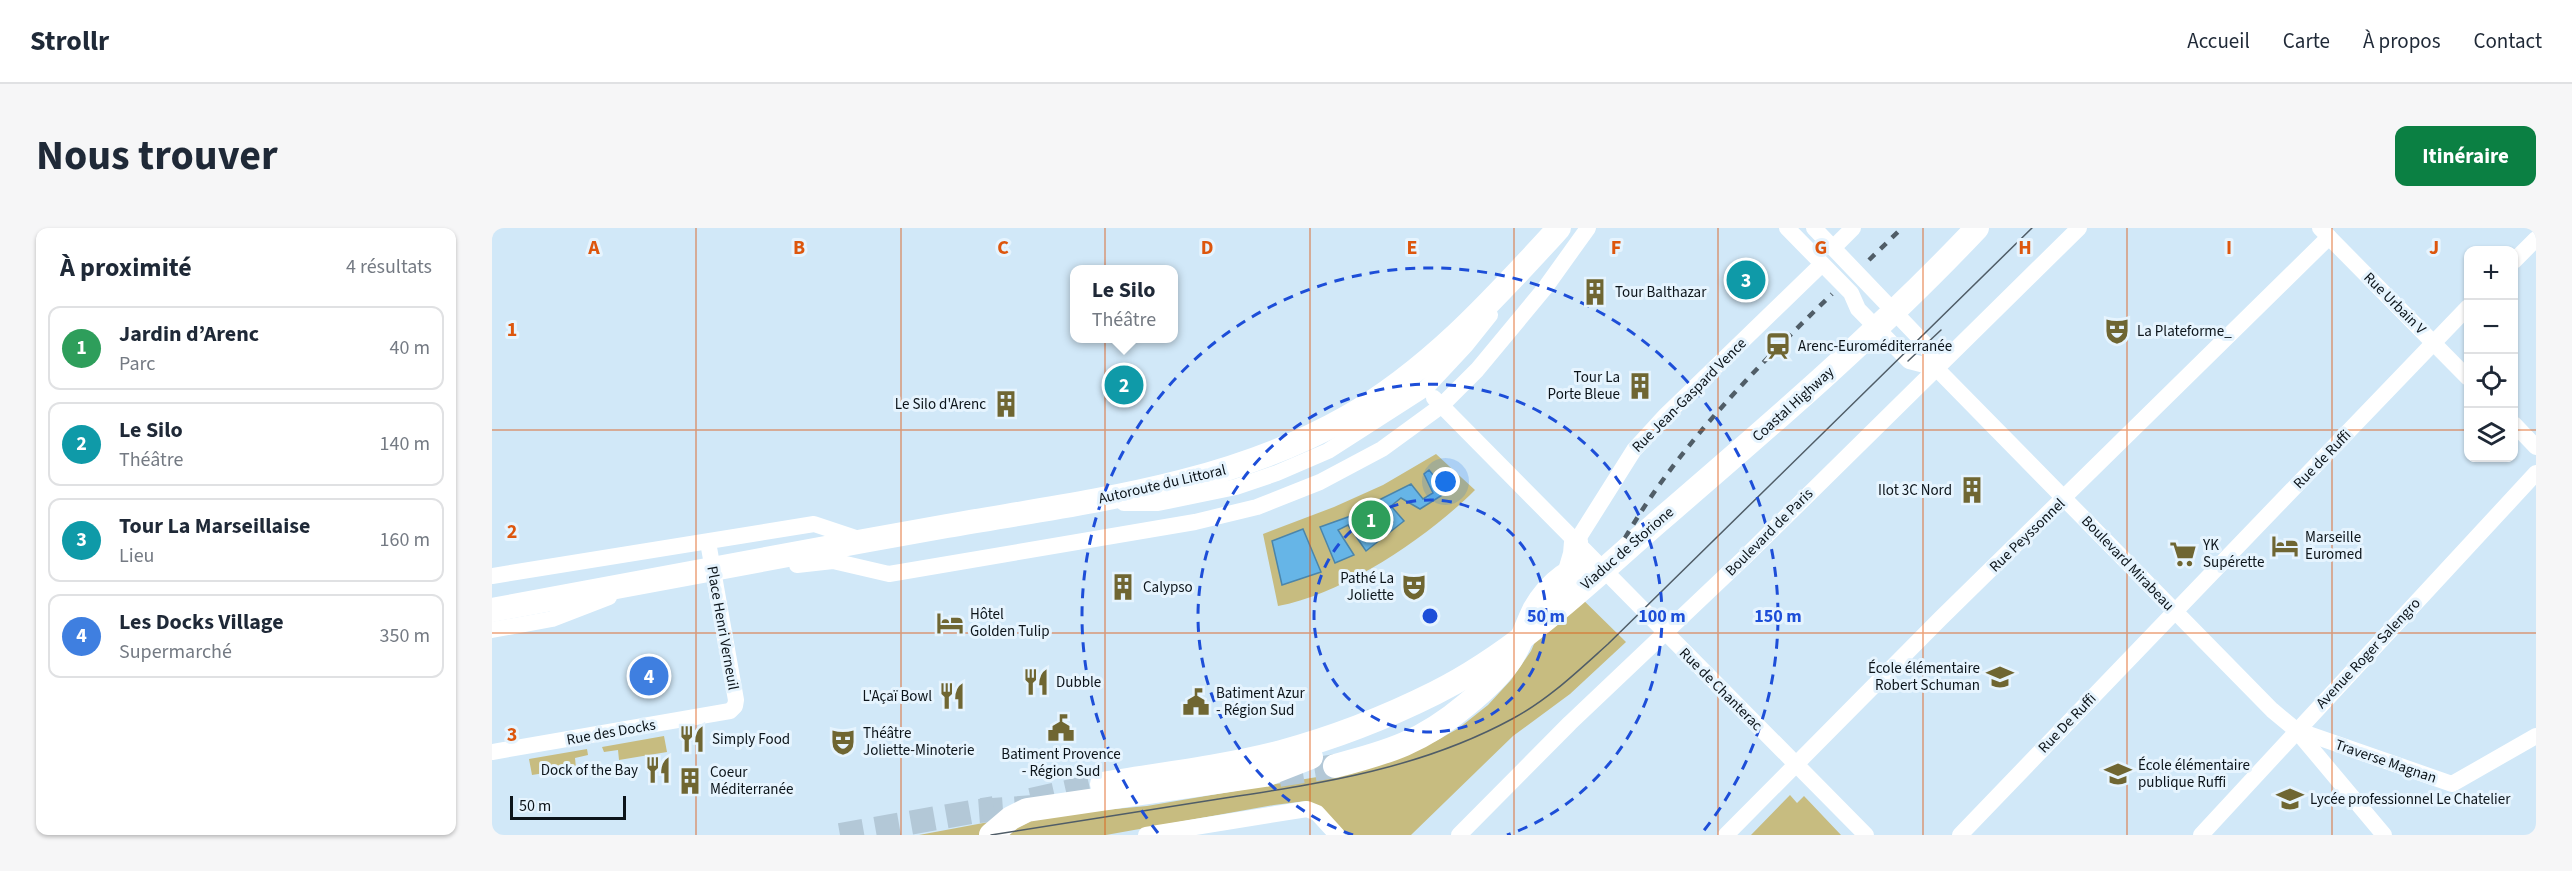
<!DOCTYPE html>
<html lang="fr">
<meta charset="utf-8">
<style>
:root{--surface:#fff;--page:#f6f6f7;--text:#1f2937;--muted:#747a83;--line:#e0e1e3;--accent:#0b8043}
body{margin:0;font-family:"Source Sans 3",sans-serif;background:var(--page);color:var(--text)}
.controls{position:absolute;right:18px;top:18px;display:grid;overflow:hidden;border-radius:12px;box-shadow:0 2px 4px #0004}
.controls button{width:54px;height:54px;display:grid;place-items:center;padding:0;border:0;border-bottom:2px solid var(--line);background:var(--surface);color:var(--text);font:30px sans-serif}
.scale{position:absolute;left:18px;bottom:15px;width:116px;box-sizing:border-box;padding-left:6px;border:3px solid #0c141a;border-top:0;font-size:16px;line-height:21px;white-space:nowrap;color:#0c141a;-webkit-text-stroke:4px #e6f4fe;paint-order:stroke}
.you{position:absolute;left:954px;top:254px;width:21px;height:21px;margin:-15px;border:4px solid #fff;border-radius:50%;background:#1a73e8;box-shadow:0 0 0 9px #1a73e833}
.badge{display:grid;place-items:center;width:39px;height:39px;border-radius:50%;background:var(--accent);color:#fff;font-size:20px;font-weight:700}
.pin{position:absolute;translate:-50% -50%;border:3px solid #fff;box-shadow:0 2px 6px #0006}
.popup{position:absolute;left:578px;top:37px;width:108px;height:78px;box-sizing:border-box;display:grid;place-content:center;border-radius:12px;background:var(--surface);filter:drop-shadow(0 2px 4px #0005);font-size:20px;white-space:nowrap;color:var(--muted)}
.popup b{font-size:22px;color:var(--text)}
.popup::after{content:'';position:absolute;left:50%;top:100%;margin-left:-12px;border:12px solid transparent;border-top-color:var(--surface)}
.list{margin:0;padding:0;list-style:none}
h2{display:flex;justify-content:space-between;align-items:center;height:78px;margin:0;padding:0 24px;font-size:26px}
h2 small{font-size:20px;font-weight:400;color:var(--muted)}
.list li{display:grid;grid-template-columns:39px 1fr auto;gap:18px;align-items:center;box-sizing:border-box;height:84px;margin:0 12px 12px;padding:0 12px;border:2px solid var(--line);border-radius:12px}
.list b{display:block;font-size:22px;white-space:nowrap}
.list p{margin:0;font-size:20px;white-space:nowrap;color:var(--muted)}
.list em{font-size:20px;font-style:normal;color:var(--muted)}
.icon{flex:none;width:33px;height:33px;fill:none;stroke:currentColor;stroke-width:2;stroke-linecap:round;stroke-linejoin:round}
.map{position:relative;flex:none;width:2044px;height:607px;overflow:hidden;border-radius:12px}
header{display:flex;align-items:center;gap:36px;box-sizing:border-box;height:84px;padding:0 30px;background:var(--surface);border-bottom:2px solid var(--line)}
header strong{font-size:28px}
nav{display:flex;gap:33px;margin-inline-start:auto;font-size:21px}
.intro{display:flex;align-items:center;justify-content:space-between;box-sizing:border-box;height:144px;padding:0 36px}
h1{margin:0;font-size:42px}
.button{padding:15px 27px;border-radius:12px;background:var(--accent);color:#fff;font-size:21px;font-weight:700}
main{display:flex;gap:36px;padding:0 36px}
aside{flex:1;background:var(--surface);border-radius:12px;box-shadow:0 2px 4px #0004}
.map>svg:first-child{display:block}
</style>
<header>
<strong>Strollr</strong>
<nav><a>Accueil</a><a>Carte</a><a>À propos</a><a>Contact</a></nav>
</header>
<div class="intro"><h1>Nous trouver</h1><a class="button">Itinéraire</a></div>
<main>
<aside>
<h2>À proximité<small>4 résultats</small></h2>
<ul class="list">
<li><span class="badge" style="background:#2e9e5b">1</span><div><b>Jardin d’Arenc</b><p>Parc</p></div><em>40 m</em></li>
<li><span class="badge" style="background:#0f9aa8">2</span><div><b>Le Silo</b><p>Théâtre</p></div><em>140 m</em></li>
<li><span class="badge" style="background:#0f9aa8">3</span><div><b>Tour La Marseillaise</b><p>Lieu</p></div><em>160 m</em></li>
<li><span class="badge" style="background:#3f7fe0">4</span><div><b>Les Docks Village</b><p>Supermarché</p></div><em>350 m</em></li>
</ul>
</aside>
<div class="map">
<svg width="2044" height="607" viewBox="0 0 2044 607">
<rect width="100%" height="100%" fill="#d1e8f8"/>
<g fill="#c7bc80">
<path d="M944 226 983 262C936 309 852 366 786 378L771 306 842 279 891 257Z"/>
<path d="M1079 360 1134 414 1078 466 1021 508 919 607H856L825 577 814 573 782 577 614 607H511L549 588 655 578 872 541 944 513 967 500 996 477 1019 452 1039 423 1052 393Z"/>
<path d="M172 508 175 524 127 532 126 522 112 524 110 519Z"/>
<path d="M95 521 96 527 83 530 84 540 40 547 37 531Z"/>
<path d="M1298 567 1305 575 1312 568 1349 607H1259Z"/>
<path d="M502 593 491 607H427Z"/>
</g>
<g fill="#66b5e7" stroke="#4b85aa" stroke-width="1.5">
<path d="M937 242 955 264 928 281 909 270 899 278 912 293 874 323 856 297 846 302 862 327 843 335 828 299 870 284 875 293 890 305 901 294 886 280 885 273 919 256 931 271 941 265 932 246Z"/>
<path d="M811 301 829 344 790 357 780 313Z"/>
</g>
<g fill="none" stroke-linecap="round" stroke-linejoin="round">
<g stroke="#b3c8d7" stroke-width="24" stroke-dasharray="24 12" stroke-linecap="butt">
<path d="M787 547 843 538"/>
<path d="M539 572 610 556"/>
<path d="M487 583 542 579"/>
<path d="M348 607 502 580"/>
</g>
<g stroke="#fff" stroke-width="16">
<path d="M1295 0 1359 65 1366 81 1417 133 1444 140"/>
<path d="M1322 0 1434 117 1444 140 1780 482 1804 502 1892 607"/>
<path d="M1828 0 1976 150"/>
<path d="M1341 20 1361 0"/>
<path d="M2022 33 2044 11"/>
<path d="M942 170 1374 607"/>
<path d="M2022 196 2044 219"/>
<path d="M632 275H666L744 259 785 245 836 223 934 160 974 117 998 87"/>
<path d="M1084 314 1142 222 1174 187 1330 36"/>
<path d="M305 337 341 333 397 346 703 294 765 279 828 254 890 221 949 178 985 142 1053 60 1096 0"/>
<path d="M0 348 322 296 370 312"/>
<path d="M0 402 60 391 117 369"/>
<path d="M1805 502 1960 556 2044 508"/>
<path d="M0 524 238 483 243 478 244 472 216 314"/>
<path d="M654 607 815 581 825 585 845 607"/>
<path d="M967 607 1078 495 1253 329 1587 0"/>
<path d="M1234 607 1448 391 1837 9"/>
<path d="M1468 607 1976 79"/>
<path d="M1709 607 2044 245"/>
</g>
<g stroke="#fff" stroke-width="24">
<path d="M1078 343 1083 326 1084 314"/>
<path d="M0 382C151 353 303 325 455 298 591 274 732 259 854 190 938 142 1002 71 1067 0"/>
<path d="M843 538C897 524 930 514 974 477 990 464 1007 449 1019 431 1029 416 1034 398 1042 382 1055 359 1083 330 1111 341"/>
<path d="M610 556C670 546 731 539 789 524 841 510 895 489 943 465 1027 423 1097 354 1167 293 1276 199 1386 105 1485 0"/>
<path d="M499 607 519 590 535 582 773 547 819 529"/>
</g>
<g stroke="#505d67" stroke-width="1.5">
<path d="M1416 133 1449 102"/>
<path d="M499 607C577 595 655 583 733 570 832 555 930 540 1020 491 1056 472 1086 443 1116 416L1540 0"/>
</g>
<g stroke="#505d67" stroke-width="4.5" stroke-dasharray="8 8" stroke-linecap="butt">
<path d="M1377 32 1410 0"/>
<path d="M1133 310C1187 217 1263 141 1340 66"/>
</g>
</g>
<path fill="none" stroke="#dd560d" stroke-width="1.5" stroke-opacity="0.55" d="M204 0V607M409 0V607M613 0V607M818 0V607M1022 0V607M1226 0V607M1431 0V607M1635 0V607M1840 0V607M0 202H1976M2022 202H2044M0 405H2044"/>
<g fill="none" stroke="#1d4ed8" stroke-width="3" stroke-dasharray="10 8">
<circle cx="938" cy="388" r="116"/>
<path d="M861 607A232 232 0 1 1 1015 607"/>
<path d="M666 605A348 348 0 1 1 1210 605"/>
</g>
<defs>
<symbol id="building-bare" viewBox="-9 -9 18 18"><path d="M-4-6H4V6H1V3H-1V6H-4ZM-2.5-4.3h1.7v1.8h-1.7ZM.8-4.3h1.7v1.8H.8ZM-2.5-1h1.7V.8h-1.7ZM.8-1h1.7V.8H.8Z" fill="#6f6632" stroke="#e6f4fe" stroke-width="2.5" paint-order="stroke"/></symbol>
<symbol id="theatre-bare" viewBox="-9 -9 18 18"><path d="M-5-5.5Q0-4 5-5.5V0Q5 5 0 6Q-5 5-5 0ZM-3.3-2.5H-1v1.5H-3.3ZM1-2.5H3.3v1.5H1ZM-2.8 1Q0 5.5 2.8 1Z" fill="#6f6632" stroke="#e6f4fe" stroke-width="2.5" paint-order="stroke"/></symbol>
<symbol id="station-bare" viewBox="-9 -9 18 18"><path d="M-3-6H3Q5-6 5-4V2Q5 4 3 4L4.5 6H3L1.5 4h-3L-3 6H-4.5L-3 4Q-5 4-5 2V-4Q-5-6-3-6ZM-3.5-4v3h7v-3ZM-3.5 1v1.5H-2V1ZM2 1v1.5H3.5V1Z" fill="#6f6632" stroke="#e6f4fe" stroke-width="2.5" paint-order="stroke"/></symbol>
<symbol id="hotel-bare" viewBox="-9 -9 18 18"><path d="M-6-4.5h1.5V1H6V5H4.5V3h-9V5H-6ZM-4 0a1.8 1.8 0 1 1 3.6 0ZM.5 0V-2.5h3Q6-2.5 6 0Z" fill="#6f6632" stroke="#e6f4fe" stroke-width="2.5" paint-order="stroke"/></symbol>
<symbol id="supermarket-bare" viewBox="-9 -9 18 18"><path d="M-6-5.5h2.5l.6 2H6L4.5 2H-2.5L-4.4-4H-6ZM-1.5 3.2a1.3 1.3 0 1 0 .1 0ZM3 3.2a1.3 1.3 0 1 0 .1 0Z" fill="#6f6632" stroke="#e6f4fe" stroke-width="2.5" paint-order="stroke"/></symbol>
<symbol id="school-bare" viewBox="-9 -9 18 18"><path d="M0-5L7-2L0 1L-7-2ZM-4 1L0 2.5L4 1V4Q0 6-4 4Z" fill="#6f6632" stroke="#e6f4fe" stroke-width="2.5" paint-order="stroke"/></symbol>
<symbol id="restaurant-bare" viewBox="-9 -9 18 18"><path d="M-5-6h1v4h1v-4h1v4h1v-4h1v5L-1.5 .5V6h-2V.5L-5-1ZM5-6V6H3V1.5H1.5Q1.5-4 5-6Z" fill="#6f6632" stroke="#e6f4fe" stroke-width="2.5" paint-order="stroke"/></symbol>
<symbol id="civic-bare" viewBox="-9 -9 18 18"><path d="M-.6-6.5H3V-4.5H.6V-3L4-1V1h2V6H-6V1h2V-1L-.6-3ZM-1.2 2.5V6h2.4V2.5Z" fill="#6f6632" stroke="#e6f4fe" stroke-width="2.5" paint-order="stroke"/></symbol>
</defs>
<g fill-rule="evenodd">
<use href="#building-bare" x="1084" y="45" width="38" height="38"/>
<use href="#theatre-bare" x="1606" y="84" width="38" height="38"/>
<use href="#station-bare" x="1267" y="99" width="38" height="38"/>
<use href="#building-bare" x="1129" y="139" width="38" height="38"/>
<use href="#building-bare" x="495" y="157" width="38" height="38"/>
<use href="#building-bare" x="1461" y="243" width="38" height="38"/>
<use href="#hotel-bare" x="1774" y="299" width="38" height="38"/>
<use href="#supermarket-bare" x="1672" y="307" width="38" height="38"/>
<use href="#building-bare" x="612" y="340" width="38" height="38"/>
<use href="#theatre-bare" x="903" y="340" width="38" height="38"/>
<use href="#hotel-bare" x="439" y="376" width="38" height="38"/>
<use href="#school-bare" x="1489" y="430" width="38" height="38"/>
<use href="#restaurant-bare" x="525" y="435" width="38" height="38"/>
<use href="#restaurant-bare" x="441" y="449" width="38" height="38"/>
<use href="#civic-bare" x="685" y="455" width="38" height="38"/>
<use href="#civic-bare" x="550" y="481" width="38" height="38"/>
<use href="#restaurant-bare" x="181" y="492" width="38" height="38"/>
<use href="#theatre-bare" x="332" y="495" width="38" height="38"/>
<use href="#restaurant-bare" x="147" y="523" width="38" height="38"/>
<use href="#school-bare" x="1607" y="527" width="38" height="38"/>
<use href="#building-bare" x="179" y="534" width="38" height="38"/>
<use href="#school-bare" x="1779" y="552" width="38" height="38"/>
</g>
<g text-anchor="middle" stroke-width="6" stroke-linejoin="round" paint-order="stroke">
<g font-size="15" fill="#0c141a" stroke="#e6f4fe" text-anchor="start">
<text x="1123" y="69">Tour Balthazar</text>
<text x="1645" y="108">La Plateforme_</text>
<text x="1306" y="123">Arenc-Euroméditerranée</text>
<text x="1128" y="154" text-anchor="end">Tour La<tspan x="1128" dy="17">Porte Bleue</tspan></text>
<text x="494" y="181" text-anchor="end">Le Silo d'Arenc</text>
<text x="1460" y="267" text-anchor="end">Ilot 3C Nord</text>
<text x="1813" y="314">Marseille<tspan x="1813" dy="17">Euromed</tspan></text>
<text x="1711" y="322">YK<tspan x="1711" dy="17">Supérette</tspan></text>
<text x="902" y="355" text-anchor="end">Pathé La<tspan x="902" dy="17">Joliette</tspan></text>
<text x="651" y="364">Calypso</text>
<text x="478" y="391">Hôtel<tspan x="478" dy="17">Golden Tulip</tspan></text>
<text x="1488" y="445" text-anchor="end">École élémentaire<tspan x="1488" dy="17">Robert Schuman</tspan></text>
<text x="564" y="459">Dubble</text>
<text x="724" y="470">Batiment Azur<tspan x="724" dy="17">- Région Sud</tspan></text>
<text x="440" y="473" text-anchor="end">L'Açaï Bowl</text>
<text x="371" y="510">Théâtre<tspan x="371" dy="17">Joliette-Minoterie</tspan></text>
<text x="220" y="516">Simply Food</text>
<text x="569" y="531" text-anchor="middle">Batiment Provence<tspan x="569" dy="17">- Région Sud</tspan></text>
<text x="1646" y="542">École élémentaire<tspan x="1646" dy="17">publique Ruffi</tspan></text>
<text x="146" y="547" text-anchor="end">Dock of the Bay</text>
<text x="218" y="549">Coeur<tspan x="218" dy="17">Méditerranée</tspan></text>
<text x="1818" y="576">Lycée professionnel Le Chatelier</text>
</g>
<g font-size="15" fill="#0c141a" stroke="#e6f4fe">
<text transform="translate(1903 75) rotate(45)" y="5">Rue Urbain V</text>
<text transform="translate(1197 167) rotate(-45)" y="5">Rue Jean-Gaspard Vence</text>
<text transform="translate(1301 176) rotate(-42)" y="5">Coastal Highway</text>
<text transform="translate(1830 231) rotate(-46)" y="5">Rue de Ruffi</text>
<text transform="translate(670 256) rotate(-13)" y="5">Autoroute du Littoral</text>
<text transform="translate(1277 304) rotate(-45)" y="5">Boulevard de Paris</text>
<text transform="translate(1535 307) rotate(-44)" y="5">Rue Peyssonnel</text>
<text transform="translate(1135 320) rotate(-41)" y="5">Viaduc de Storione</text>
<text transform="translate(1636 335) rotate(46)" y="5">Boulevard Mirabeau</text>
<text transform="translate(231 400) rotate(80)" y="5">Place Henri Verneuil</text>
<text transform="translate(1876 425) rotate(-47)" y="5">Avenue Roger Salengro</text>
<text transform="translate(1229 461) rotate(45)" y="5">Rue de Chanterac</text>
<text transform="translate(1575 495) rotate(-46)" y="5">Rue De Ruffi</text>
<text transform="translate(119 504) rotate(-10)" y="5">Rue des Docks</text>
<text transform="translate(1894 533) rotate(19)" y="5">Traverse Magnan</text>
</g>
</g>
<g font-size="20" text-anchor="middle" font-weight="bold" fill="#dd560d" stroke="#e6f4fe" stroke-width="6" stroke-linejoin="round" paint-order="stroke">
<text x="102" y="26">A</text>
<text x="307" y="26">B</text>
<text x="511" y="26">C</text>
<text x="715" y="26">D</text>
<text x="920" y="26">E</text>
<text x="1124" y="26">F</text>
<text x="1329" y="26">G</text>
<text x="1533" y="26">H</text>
<text x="1737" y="26">I</text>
<text x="1942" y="26">J</text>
<text x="20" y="108">1</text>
<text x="20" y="310">2</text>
<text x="20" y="513">3</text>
</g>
<circle cx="938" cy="388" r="9" fill="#1d4ed8" stroke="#e6f4fe" stroke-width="3"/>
<g font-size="18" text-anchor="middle" font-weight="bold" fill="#1d4ed8" stroke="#e6f4fe" stroke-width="6" stroke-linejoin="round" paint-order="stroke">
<text x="1054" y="394">50 m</text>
<text x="1170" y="394">100 m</text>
<text x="1286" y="394">150 m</text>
</g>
</svg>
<div class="controls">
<button>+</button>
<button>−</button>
<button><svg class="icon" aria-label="locate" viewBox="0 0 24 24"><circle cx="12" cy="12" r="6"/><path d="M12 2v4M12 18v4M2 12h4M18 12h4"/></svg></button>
<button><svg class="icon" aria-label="layers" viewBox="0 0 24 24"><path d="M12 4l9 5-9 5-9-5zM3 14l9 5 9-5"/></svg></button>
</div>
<div class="scale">50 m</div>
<div class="you"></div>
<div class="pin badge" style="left:879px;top:292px;background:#2e9e5b">1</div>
<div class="pin badge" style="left:632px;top:157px;background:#0f9aa8">2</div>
<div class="popup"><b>Le Silo</b>Théâtre</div>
<div class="pin badge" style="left:1254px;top:52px;background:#0f9aa8">3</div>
<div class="pin badge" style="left:157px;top:448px;background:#3f7fe0">4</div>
</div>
</main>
